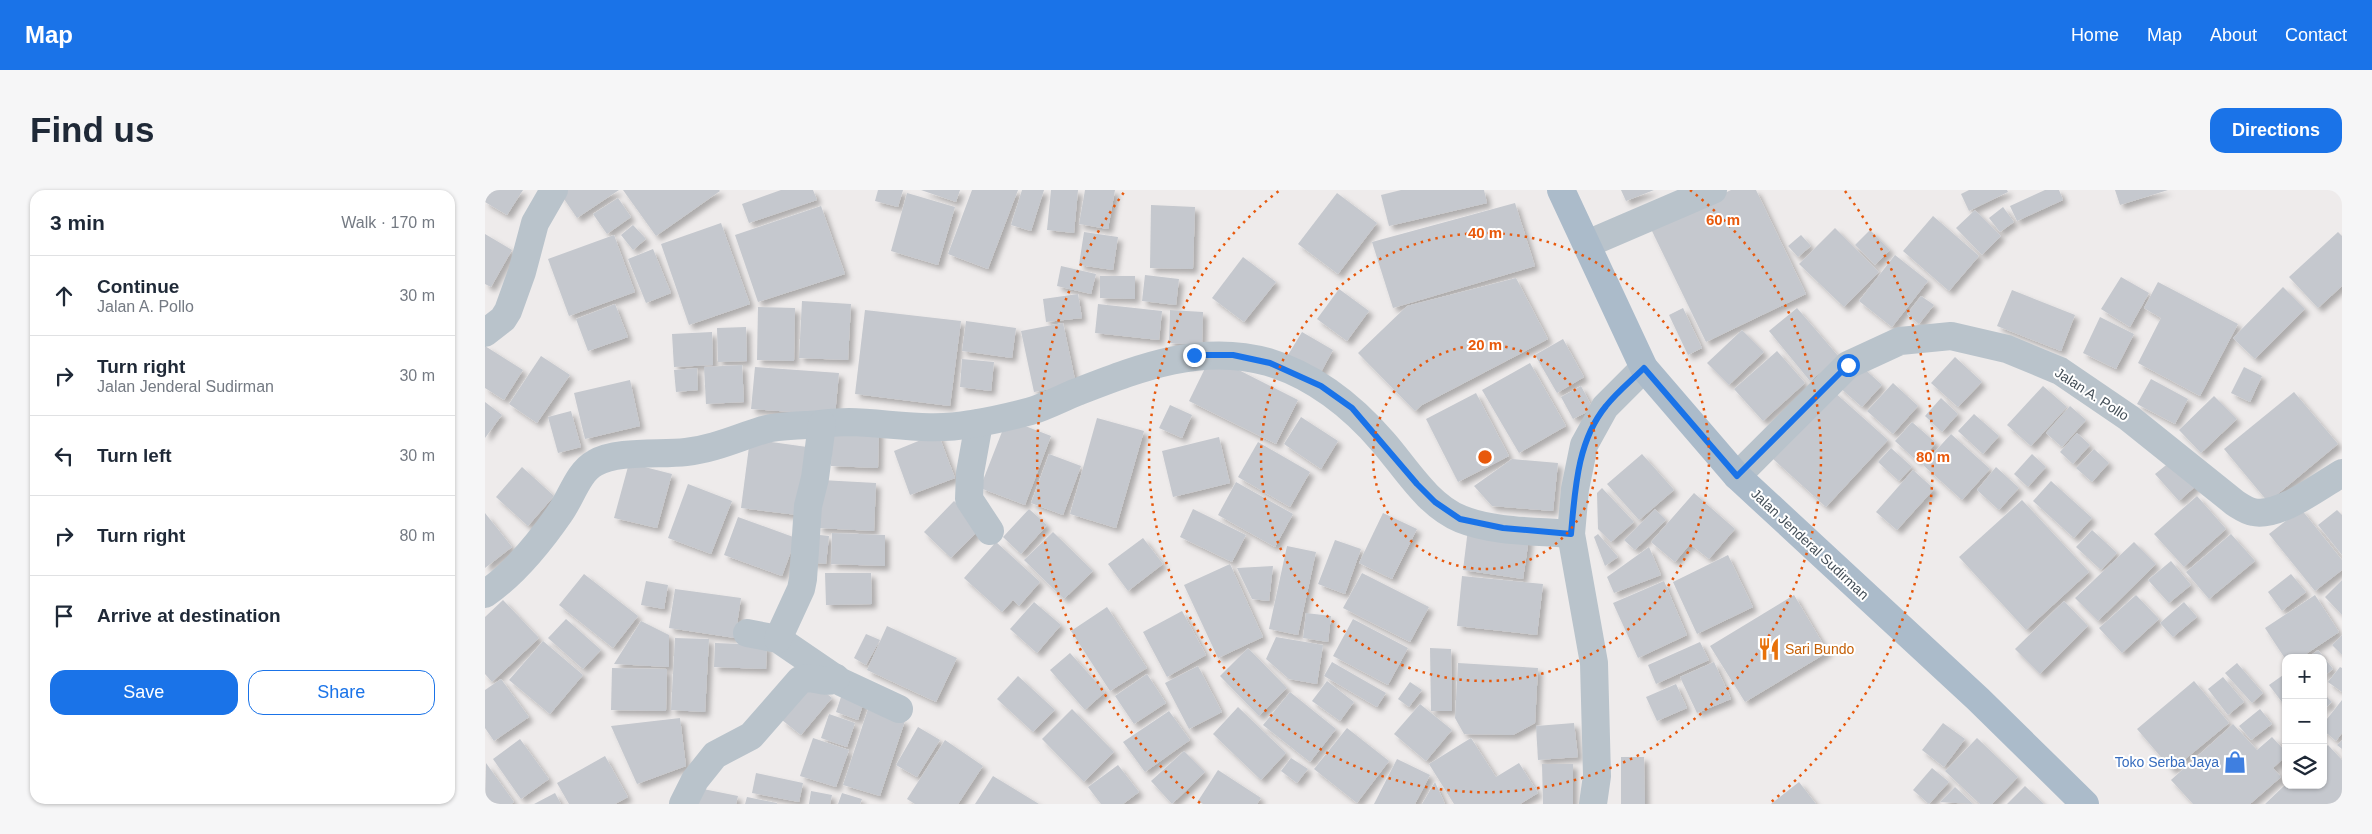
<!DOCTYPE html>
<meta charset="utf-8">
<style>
:root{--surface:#fff;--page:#f6f6f7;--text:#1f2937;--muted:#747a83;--line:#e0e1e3;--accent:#1a73e8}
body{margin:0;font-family:Arial,sans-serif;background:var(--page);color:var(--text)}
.controls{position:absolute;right:15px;bottom:15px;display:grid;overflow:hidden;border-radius:10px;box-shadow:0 1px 4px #0004}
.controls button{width:45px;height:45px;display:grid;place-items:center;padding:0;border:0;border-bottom:1px solid var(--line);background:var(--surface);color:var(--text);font:25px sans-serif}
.stop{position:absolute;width:15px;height:15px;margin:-11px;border:4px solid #1a73e8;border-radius:50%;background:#fff}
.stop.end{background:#1a73e8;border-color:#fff;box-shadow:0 1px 5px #0008}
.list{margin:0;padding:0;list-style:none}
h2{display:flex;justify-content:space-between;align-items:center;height:65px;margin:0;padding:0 20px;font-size:21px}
h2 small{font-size:16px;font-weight:400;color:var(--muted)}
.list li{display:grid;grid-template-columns:32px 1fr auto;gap:15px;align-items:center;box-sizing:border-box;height:80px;padding:0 20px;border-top:1px solid var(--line)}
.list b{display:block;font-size:19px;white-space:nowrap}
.list p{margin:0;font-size:16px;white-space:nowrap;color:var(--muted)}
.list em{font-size:16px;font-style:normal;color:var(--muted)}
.actions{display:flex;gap:10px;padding:15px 20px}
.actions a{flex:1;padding:11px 0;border:1px solid var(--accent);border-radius:15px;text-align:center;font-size:18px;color:var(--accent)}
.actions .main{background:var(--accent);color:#fff}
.icon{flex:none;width:28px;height:28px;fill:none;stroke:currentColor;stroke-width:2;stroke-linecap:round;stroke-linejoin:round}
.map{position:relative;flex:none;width:1857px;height:614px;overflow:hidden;border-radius:15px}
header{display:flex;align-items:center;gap:30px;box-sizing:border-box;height:70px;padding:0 25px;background:var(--accent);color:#fff}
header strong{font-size:24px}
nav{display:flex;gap:28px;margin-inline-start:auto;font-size:18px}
.intro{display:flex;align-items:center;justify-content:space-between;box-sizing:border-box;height:120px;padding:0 30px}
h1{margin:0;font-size:35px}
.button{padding:12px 22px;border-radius:15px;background:var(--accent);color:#fff;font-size:18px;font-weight:700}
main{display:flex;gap:30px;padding:0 30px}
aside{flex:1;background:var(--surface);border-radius:15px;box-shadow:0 1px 4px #0004}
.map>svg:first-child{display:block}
</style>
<header>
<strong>Map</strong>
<nav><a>Home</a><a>Map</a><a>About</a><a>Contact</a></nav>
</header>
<div class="intro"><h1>Find us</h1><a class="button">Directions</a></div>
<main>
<aside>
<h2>3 min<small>Walk · 170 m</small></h2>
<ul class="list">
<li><svg class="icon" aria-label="ahead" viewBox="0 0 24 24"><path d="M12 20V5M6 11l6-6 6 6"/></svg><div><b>Continue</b><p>Jalan A. Pollo</p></div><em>30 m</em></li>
<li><svg class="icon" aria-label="right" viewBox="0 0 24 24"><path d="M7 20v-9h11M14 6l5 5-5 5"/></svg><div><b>Turn right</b><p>Jalan Jenderal Sudirman</p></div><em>30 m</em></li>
<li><svg class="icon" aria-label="left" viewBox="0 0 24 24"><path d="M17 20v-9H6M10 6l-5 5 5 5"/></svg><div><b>Turn left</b></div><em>30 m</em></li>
<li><svg class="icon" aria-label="right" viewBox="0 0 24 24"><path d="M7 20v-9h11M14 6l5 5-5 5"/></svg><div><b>Turn right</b></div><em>80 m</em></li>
<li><svg class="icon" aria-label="arrive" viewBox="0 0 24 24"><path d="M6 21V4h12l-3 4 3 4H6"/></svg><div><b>Arrive at destination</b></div></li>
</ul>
<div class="actions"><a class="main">Save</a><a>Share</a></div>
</aside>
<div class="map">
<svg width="1857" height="614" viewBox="0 0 1857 614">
<defs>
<filter id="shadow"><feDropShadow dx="4.5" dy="4.5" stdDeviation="2.5" flood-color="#0004"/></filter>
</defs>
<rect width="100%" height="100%" fill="#eeebeb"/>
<g fill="#c5c8ce" filter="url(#shadow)">
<path d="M0 0H38L22 25 0 12Z"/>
<path d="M80 0H134L92 28 75 3Z"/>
<path d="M138 0H234L235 1 171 46Z"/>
<path d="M296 0H328L332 10 264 33 257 14Z"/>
<path d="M393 0H418L413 17 390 11Z"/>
<path d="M436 0H475L471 12Z"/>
<path d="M487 0H533L503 79 463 64Z"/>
<path d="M537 0H559L546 41 526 35Z"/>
<path d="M566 0H593L589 43 562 40Z"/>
<path d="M600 0H630L623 39 594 34Z"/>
<path d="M916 0H999L1002 13 904 36 896 5Z"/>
<path d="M1136 0H1169L1141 11Z"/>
<path d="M1246 0H1271L1321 104 1221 152 1166 39Z"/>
<path d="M1484 0H1522L1523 2 1484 21 1476 4Z"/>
<path d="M1560 0H1574L1578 10 1532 31 1525 16Z"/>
<path d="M1630 0H1683L1635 15Z"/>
<path d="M422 3 470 17 453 75 406 61Z"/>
<path d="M852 3 892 33 853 84 813 54Z"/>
<path d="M133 8 146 27 122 44 108 24Z"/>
<path d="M1030 13 1050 76 908 118 887 52Z"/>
<path d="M666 15 710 17 708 79 665 78Z"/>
<path d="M336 16 360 84 273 112 250 45Z"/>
<path d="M1518 17 1529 32 1515 42 1504 28Z"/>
<path d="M1490 20 1516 46 1497 65 1471 38Z"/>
<path d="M1448 26 1494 66 1464 101 1418 61Z"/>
<path d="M236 33 265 114 204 135 176 54Z"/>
<path d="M148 35 161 49 148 60 136 45Z"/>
<path d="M1350 38 1394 82 1359 117 1314 74Z"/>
<path d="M1385 40 1405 60 1390 75 1370 55Z"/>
<path d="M599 42 633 47 628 80 594 75Z"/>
<path d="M1853 42 1857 46V96L1833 118 1804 87Z"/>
<path d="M0 44 27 60 6 97 0 94Z"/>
<path d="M129 45 150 102 84 126 63 69Z"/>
<path d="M1316 45 1326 56 1313 67 1303 56Z"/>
<path d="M168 59 186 103 161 113 143 69Z"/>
<path d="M1410 65 1443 91 1407 137 1374 111Z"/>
<path d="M758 67 791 92 759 132 727 108Z"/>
<path d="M576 76 611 84 606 104 572 96Z"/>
<path d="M660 85 694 89 691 115 657 111Z"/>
<path d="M615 86H650V109L615 108Z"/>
<path d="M1636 87 1664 103 1645 137 1616 119Z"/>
<path d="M1031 88 1063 149 937 215 930 221 873 163 922 116Z"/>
<path d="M1673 92 1753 134 1715 206 1653 173 1676 128 1659 118Z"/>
<path d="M1798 97 1820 119 1770 169 1748 148Z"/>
<path d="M854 99 884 121 862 151 832 129Z"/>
<path d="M1527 100 1590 125 1576 161 1512 136Z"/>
<path d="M593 104 597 128 561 132 558 109Z"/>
<path d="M1436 106 1449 115 1434 134 1422 124Z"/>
<path d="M317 111 366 114 363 170 314 168Z"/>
<path d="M130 114 143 147 103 161 91 129Z"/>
<path d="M613 114 677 121 674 150 610 143Z"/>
<path d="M273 117 310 118 309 171 272 170Z"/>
<path d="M1198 118 1217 158 1203 165 1184 125Z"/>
<path d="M1312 118 1354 167 1325 191 1284 141Z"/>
<path d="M380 120 476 131 465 216 370 204Z"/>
<path d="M685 120 718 122 717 155 684 153Z"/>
<path d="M1615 127 1649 144 1631 179 1598 163Z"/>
<path d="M481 131 531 138 527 168 477 161Z"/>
<path d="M578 133 591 194 549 202 536 141Z"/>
<path d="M261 137 262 171 233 172 232 138Z"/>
<path d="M1257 140 1279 162 1244 195 1222 173Z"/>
<path d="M227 142 228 175 189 177 187 144Z"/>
<path d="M817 142 848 160 835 184 803 165Z"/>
<path d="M1078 149 1099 187 1072 203 1050 165Z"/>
<path d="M0 156 38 180 19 210 0 198Z"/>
<path d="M1292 161 1320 193 1278 231 1249 199Z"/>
<path d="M56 166 85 185 52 233 24 214Z"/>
<path d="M726 166 813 210 791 254 704 211Z"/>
<path d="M1470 167 1497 192 1473 217 1446 193Z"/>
<path d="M477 169 509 172 506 201 475 197Z"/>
<path d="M1045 173 1081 236 1034 263 997 200Z"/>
<path d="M1374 174 1397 195 1377 217 1353 196Z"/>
<path d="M257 175 259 212 221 214 219 177Z"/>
<path d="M270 177 354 183 350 225 266 219Z"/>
<path d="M1759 177 1777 186 1765 212 1746 203Z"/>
<path d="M212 178 213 200 191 202 189 180Z"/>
<path d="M1666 189 1703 209 1690 234 1652 214Z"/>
<path d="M145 190 155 236 100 249 89 203Z"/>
<path d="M1408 193 1433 216 1408 244 1382 221Z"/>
<path d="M1096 196 1108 219 1088 229 1076 207Z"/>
<path d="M1558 196 1582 217 1546 256 1522 235Z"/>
<path d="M1348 201 1403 250 1341 317 1287 268Z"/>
<path d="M1809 202 1853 254 1783 312 1739 259Z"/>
<path d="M991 203 1024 266 973 292 941 229Z"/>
<path d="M1729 206 1752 229 1716 263 1694 240Z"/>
<path d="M1456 208 1473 224 1457 242 1440 226Z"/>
<path d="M0 212 17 225 0 248Z"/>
<path d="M685 215 707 225 697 248 674 238Z"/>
<path d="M1585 216 1601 230 1577 257 1561 243Z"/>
<path d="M86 221 96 257 73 263 63 227Z"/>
<path d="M1489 224 1514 246 1498 264 1473 241Z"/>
<path d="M816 227 853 251 836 279 799 254Z"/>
<path d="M612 228 659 241 631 338 585 324Z"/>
<path d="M522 229 566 246 540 315 495 298Z"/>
<path d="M1427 232 1451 253 1433 272 1410 251Z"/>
<path d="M347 238 394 240 393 278 346 276Z"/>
<path d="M453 243 470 288 425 305 409 261Z"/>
<path d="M1592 243 1605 255 1588 274 1575 262Z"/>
<path d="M1466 244 1505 279 1477 310 1438 275Z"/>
<path d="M734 247 745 293 688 307 677 261Z"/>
<path d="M265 249 322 257 312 325 256 318Z"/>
<path d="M773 252 825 282 805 317 753 287Z"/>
<path d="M1406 258 1427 277 1414 291 1393 272Z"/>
<path d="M1609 259 1624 273 1607 292 1591 278Z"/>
<path d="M564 264 596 276 578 325 546 313Z"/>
<path d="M1157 264 1189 300 1154 330 1122 294Z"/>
<path d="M1547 264 1561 277 1543 297 1529 284Z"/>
<path d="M1690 268 1713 294 1694 311 1670 284Z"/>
<path d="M1027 269 1073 273 1068 321 1007 316 989 296Z"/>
<path d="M144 273 187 284 172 338 129 328Z"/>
<path d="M37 277 69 306 43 336 11 307Z"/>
<path d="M1511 277 1534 298 1514 320 1492 300Z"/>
<path d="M1428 280 1449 299 1412 340 1391 322Z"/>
<path d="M336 290 391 293 389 341 333 338Z"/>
<path d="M1566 291 1607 328 1589 348 1548 311Z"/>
<path d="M751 292 808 324 790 357 733 325Z"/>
<path d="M203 294 247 311 226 364 183 348Z"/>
<path d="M1117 298 1149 332 1126 352 1113 339 1112 303Z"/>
<path d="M1209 303 1250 339 1224 369 1205 354 1190 372 1166 352Z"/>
<path d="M1712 306 1741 339 1699 377 1669 344Z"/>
<path d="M1537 310 1604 382 1541 440 1474 367Z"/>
<path d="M469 311 496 338 466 368 439 342Z"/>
<path d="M544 319 562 335 536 364 518 347Z"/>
<path d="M708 319 761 345 747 372 695 347Z"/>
<path d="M1170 319 1181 330 1150 360 1139 350Z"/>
<path d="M1816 319 1857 370V380L1830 401 1784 344Z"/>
<path d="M1852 320 1857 325V365L1833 335Z"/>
<path d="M0 323 27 357 0 378Z"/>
<path d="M898 323 932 339 907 389 874 373Z"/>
<path d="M253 327 311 348 297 386 239 365Z"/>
<path d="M983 339 1044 348 1038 389 978 380Z"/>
<path d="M1607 340 1632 363 1616 380 1591 357Z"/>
<path d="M568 342 608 381 579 409 539 370Z"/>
<path d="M347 343 400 345V376L346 374Z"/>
<path d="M326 344 344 346 341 374 324 372Z"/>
<path d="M1113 344 1133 367 1120 376 1109 347Z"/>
<path d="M1746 344 1770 371 1724 409 1701 382Z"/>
<path d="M658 348 678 374 643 401 623 374Z"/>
<path d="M850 350 876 359 860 404 833 394Z"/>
<path d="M511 352 555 392 534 416 528 410 517 422 479 388Z"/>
<path d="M1649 352 1671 374 1613 431 1590 408Z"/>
<path d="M802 356 831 362 813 445 784 439Z"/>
<path d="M1164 357 1176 385 1129 403 1122 387Z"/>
<path d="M1243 365 1268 417 1212 444 1188 392Z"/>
<path d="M1686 371 1706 395 1684 413 1663 390Z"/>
<path d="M745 374 778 447 733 468 699 395Z"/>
<path d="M788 376 784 411 767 409 752 378Z"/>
<path d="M340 383H386L387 414 341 415Z"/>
<path d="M877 383 944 417 925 452 858 418Z"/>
<path d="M99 384 153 426 128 458 74 415Z"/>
<path d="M1806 384 1821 402 1797 421 1783 402Z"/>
<path d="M977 386 1058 394 1052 445 972 436Z"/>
<path d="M1857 390V425L1840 407Z"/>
<path d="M161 391 183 395 179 419 156 415Z"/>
<path d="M1179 391 1202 445 1153 468 1128 413Z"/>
<path d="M190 399 256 408 250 448 184 438Z"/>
<path d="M1309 405 1343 462 1260 512 1225 456Z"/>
<path d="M1651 405 1674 429 1637 463 1614 438Z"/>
<path d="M1830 405 1854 442 1815 468H1801V470L1780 438Z"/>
<path d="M18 410 54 448 7 492 0 484V427Z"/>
<path d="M1579 411 1603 436 1555 484 1530 459Z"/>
<path d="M549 412 576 435 552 463 525 439Z"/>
<path d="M1699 412 1712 427 1688 447 1675 433Z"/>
<path d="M622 417 662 478 625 501 586 441Z"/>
<path d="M697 421 721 465 682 487 658 442Z"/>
<path d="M821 423 846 426 843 452 818 448Z"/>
<path d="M81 429 116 460 98 479 63 448Z"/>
<path d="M868 429 923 458 903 495 848 466Z"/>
<path d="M156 431 184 445V477L129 474Z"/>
<path d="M402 436 472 468 451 512 382 480Z"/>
<path d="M381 444 395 450 381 475 369 468Z"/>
<path d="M1857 445V465L1847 455Z"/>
<path d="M791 447 838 455 832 494 804 489 781 469Z"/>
<path d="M190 448 224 449 220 522 186 520Z"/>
<path d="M58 451 98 485 65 524 24 490Z"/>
<path d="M1215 452 1224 470 1171 494 1163 475Z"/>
<path d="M230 453 282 455 281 479 229 477Z"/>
<path d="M763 458 802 498 774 526 735 486Z"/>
<path d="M945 458 966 459 967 521H946Z"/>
<path d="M1833 460 1848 479 1838 487V468H1822Z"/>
<path d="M585 463 620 502 600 520 565 480Z"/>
<path d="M847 472 901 503 892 517 839 486Z"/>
<path d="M1229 472 1246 509 1212 523 1195 487Z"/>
<path d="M973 473 1053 478 1050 533 1028 545 979 544 970 528Z"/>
<path d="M1752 473 1778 503 1767 513 1740 483Z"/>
<path d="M713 476 737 522 704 539 680 493Z"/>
<path d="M1855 477 1857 478V502L1843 492Z"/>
<path d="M127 478 182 479 181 521 126 520Z"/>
<path d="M1801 483V515L1800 516 1784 495Z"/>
<path d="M662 484 681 513 649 534 630 506Z"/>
<path d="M533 486 570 520 548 542 512 509Z"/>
<path d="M1738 487 1759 512 1743 525 1723 499Z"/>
<path d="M16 489 44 527 9 551 0 538V500Z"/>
<path d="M842 491 869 512 855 531 827 511Z"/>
<path d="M1709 491 1744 533 1687 580 1652 539Z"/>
<path d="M327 492 347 508 316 545 297 530Z"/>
<path d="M925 492 937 500 924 517 913 509Z"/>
<path d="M1191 494 1202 518 1172 531 1161 507Z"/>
<path d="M358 501 380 509 373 530 351 522Z"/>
<path d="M805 502 851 539 825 572 778 535Z"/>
<path d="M1838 503 1847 512 1838 520Z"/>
<path d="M1857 510V543L1851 551 1838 540V534Z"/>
<path d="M935 514 967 540 941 571 909 544Z"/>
<path d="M753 517 801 563 776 590 728 544Z"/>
<path d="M383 519 420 531 395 606 358 595Z"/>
<path d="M587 519 629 562 599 592 557 549Z"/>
<path d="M1775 519 1787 534 1766 550 1754 536Z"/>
<path d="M684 521 705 550 660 582 638 552Z"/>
<path d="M344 524 370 533 362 557 336 548Z"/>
<path d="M195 528 201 576 152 594 126 536Z"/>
<path d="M1089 533 1093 567 1053 570 1051 536Z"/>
<path d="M1458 533 1480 549 1459 577 1437 560Z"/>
<path d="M1748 534 1772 560 1787 547 1801 562V566L1788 578 1796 587 1765 614H1708L1686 590Z"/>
<path d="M433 537 455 550 432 587 411 575Z"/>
<path d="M862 538 904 571 872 613 829 579Z"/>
<path d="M328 548 364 560 351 597 315 586Z"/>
<path d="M986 548 1011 587 1034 573 1053 603 1035 614H969L944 574Z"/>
<path d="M1492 548 1533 587 1507 614H1495L1460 581Z"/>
<path d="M35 549 64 589 36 609 8 569Z"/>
<path d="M460 550 498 576 473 614H430L422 609Z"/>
<path d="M1857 550V559L1852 555Z"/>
<path d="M1843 555 1857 570V614H1780L1800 595H1838V560Z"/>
<path d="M699 561 720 582 687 614 666 591Z"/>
<path d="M120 566 143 607 130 614H84L72 593Z"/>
<path d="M1136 567H1159L1160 614H1136Z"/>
<path d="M806 568 823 579 812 593 796 581Z"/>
<path d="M912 569 945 585 930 614H889Z"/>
<path d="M1 573 29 612 26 614H0Z"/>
<path d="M1057 574H1088V614H1058Z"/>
<path d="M633 575 654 602 638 614H616L603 597Z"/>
<path d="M1447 578 1464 592 1444 614 1428 600Z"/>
<path d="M733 580 776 608 772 614H718L713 611Z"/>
<path d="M271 583 318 593 314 612 267 603Z"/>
<path d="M508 586 554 614H490Z"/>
<path d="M950 592 960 614H937Z"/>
<path d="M1314 592 1331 614H1286Z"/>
<path d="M1540 596 1559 614H1522Z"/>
<path d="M1470 597 1488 614 1455 612Z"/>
<path d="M213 598 253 606 251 614H209Z"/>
<path d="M326 601 347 605 345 614H324Z"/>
<path d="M70 603 76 614H49Z"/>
<path d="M357 603 377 609 375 614H353Z"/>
<path d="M262 607 292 613V614H260Z"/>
</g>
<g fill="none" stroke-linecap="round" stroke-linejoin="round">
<g stroke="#b9c3cb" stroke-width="28">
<path d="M1102 54 1228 0"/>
<path d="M0 143 18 129 23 121 37 82 50 33 69 0"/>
<path d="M494 233 485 283 484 309 505 341"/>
<path d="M1252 286 1363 175 1415 151 1466 146 1522 159 1575 181 1644 228 1750 313C1755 316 1762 321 1768 322 1793 328 1835 296 1857 283"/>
<path d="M0 404C29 384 55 352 75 323 86 308 93 282 110 273 132 260 175 265 201 262 229 259 252 248 278 240 291 236 307 236 321 235 335 234 350 232 364 232 405 233 445 242 486 234 506 231 527 226 546 221 562 216 577 208 592 202 654 178 716 153 783 172 829 186 867 216 898 252 921 278 942 315 976 329 1008 342 1051 341 1086 344"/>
<path d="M262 443 293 449 356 492 414 519"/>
<path d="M293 449 316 399 318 389 323 316 330 288 337 234"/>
<path d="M198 614 210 590 230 565 266 546 315 490C327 484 341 496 351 488"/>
<path d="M1108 614 1112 586 1109 473 1086 344 1090 299 1099 255 1120 217 1159 178"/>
</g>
<path stroke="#abbbca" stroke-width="28" d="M1076 0 1159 178 1252 286 1493 509 1600 614"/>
</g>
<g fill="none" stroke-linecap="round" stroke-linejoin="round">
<path stroke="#1a73e8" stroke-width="6" d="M709 165H748L785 173 836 196 867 218 932 294 950 312 975 329 1018 338 1086 344C1090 301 1092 251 1121 216 1132 202 1147 190 1159 178L1252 286 1363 175"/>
</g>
<g fill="none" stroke="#e8590c" stroke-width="2.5" stroke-dasharray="2.5 5">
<circle cx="1000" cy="267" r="112"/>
<circle cx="1000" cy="267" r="224"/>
<path d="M1205 0A336 336 0 1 1 795 0"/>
<path d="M715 613A448 448 0 0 1 640 1M1360 1A448 448 0 0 1 1285 613"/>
</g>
<defs>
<symbol id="restaurant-bare" viewBox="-9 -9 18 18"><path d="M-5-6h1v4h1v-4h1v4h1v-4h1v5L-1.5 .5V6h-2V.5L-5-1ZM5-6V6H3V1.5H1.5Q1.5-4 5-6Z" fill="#e8710a" stroke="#fff" stroke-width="2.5" paint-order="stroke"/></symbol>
<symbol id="shop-bare" viewBox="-9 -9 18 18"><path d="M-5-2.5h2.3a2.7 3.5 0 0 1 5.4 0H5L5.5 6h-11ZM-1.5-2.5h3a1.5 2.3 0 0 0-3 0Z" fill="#3f7fe0" stroke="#fff" stroke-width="2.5" paint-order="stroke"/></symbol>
</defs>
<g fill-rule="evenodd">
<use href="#restaurant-bare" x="1268" y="443" width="32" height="32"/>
<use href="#shop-bare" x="1734" y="556" width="32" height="32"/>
</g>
<g text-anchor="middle" stroke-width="4" stroke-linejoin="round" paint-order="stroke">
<g font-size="14" fill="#444f58" stroke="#fff">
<text transform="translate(1607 204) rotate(33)" y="5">Jalan A. Pollo</text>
<text transform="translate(1325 354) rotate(43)" y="5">Jalan Jenderal Sudirman</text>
</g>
<g font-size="14" fill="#c56008" stroke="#fff" text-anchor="start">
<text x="1300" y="464">Sari Bundo</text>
</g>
<g font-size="14" fill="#366cbe" stroke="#fff" text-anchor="end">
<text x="1734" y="577">Toko Serba Jaya</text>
</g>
</g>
<circle cx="1000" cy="267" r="8" fill="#e8590c" stroke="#fff" stroke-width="2.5"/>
<g font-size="15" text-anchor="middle" font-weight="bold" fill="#e8590c" stroke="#fff" stroke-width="4" stroke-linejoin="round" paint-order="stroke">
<text x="1238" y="35">60 m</text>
<text x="1000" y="48">40 m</text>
<text x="1000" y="160">20 m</text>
<text x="1448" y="272">80 m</text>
</g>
</svg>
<div class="controls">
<button>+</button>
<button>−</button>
<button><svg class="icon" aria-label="layers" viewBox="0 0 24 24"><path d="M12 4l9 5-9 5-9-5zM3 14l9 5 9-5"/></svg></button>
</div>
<div class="stop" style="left:1363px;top:175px"></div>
<div class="stop end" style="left:709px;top:165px"></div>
</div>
</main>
